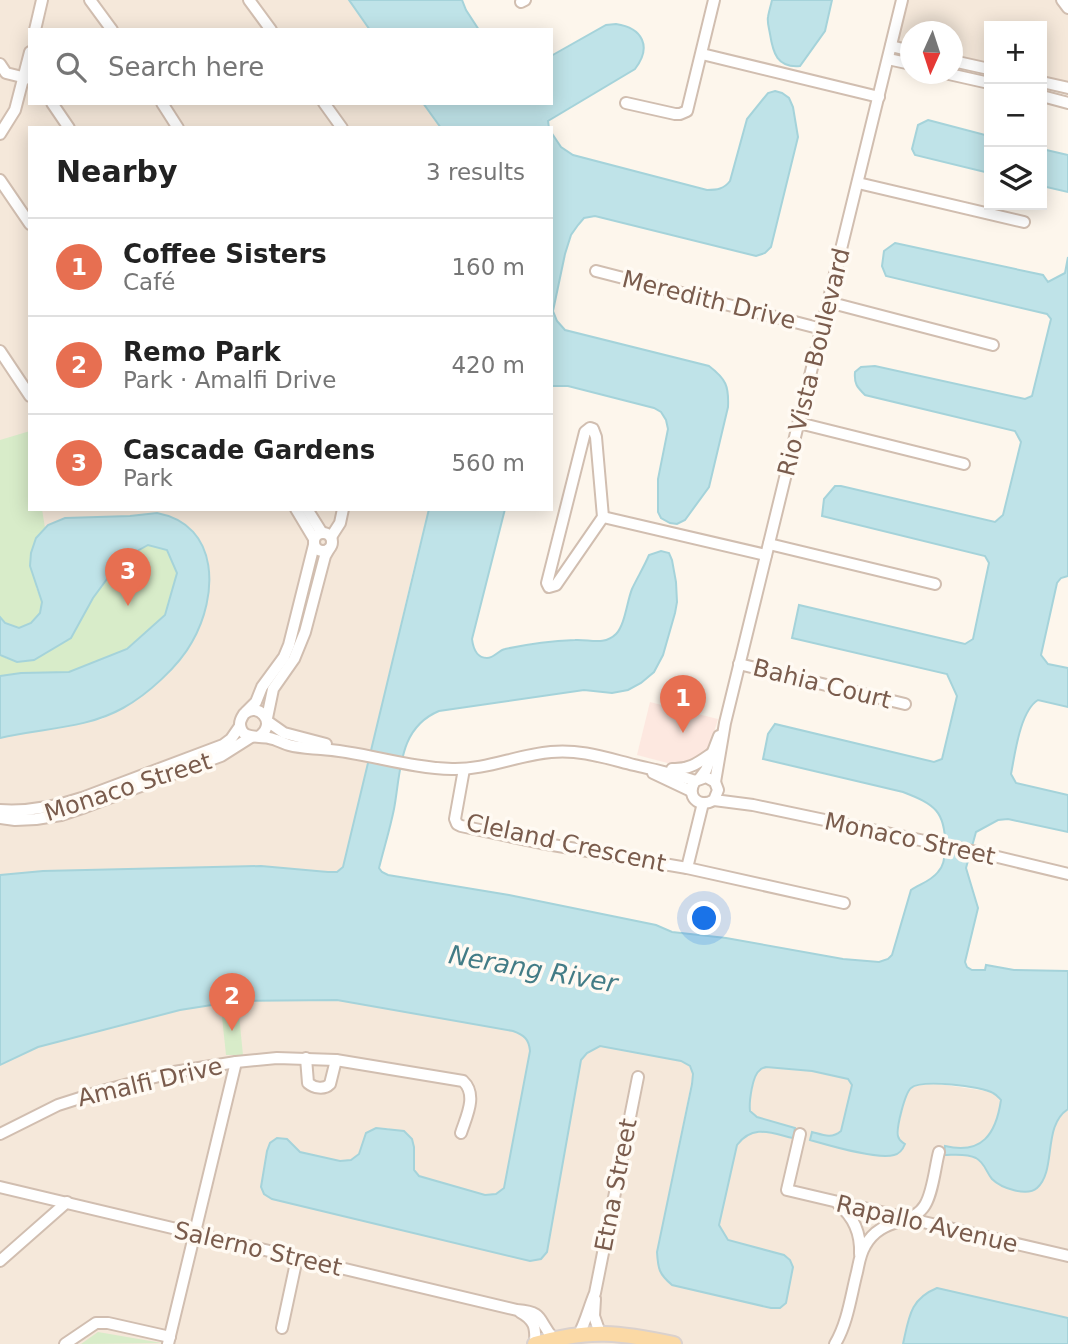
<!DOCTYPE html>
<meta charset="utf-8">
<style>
:root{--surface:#fff;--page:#f2f2f2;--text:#222;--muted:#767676;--line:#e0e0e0;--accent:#e76f51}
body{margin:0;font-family:"DejaVu Sans",sans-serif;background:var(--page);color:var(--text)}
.controls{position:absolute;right:21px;top:21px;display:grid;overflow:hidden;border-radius:0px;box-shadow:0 4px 18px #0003}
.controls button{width:63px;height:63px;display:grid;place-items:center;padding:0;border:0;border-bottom:2px solid var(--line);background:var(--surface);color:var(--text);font:35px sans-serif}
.compass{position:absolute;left:900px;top:21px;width:63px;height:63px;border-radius:50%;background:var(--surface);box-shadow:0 4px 18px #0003;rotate:183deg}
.you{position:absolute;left:705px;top:919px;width:24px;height:24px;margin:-18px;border:5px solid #fff;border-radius:50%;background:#1a73e8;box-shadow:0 0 0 10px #1a73e833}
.badge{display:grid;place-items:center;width:46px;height:46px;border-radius:50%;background:var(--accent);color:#fff;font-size:23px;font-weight:700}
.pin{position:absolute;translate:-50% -58px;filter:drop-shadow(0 2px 4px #0008)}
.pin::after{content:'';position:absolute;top:37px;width:24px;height:21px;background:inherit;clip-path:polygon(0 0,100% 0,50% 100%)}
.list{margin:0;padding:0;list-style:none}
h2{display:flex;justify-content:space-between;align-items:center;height:91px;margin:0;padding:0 28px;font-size:30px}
h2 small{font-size:23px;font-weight:400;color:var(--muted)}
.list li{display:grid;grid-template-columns:46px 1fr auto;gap:21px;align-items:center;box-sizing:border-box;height:98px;padding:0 28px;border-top:2px solid var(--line)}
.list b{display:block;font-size:26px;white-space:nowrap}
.list p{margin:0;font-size:23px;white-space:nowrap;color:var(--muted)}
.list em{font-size:23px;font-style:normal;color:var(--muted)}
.icon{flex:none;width:38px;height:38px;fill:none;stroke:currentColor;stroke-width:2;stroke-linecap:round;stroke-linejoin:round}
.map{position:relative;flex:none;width:1068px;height:1344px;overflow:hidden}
.search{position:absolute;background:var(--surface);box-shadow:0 4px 18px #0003;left:28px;top:28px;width:525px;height:77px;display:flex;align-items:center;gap:18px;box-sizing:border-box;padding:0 24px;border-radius:0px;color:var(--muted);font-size:26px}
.panel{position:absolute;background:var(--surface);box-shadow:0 4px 18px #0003;left:28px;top:126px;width:525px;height:385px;border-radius:0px}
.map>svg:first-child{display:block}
</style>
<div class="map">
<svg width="1068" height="1344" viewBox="0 0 1068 1344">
<rect width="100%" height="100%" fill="#fdf6ec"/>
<g fill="#f5e8da">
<path d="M0 0H349L370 30H30V103H423L441 128H30V509H429L413 571 345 862 343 867 337 872 261 866 43 871 0 875V738L102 719 125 707 150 690 173 667 192 643 157 513 130 516 65 518 48 525 36 538 0 617Z"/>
<path d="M902 0H1068V88L1042 82V26H989V69L953 61V32H911L910 51 891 46Z"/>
<path d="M337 1000 513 1031 523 1034 529 1042 530 1051 504 1189 496 1194 485 1195 419 1176 414 1170V1147L388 1128H376L366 1133 359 1154 351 1160 340 1161 300 1152 287 1139 270 1143 547 1252 581 1060 587 1053 600 1046 681 1061 690 1066 693 1074 657 1252 738 1244 728 1240 719 1225 737 1145 743 1137 751 1133 760 1131 792 1137 795 1128 757 1117 750 1111 749 1103 756 1073 760 1069 766 1067 812 1071 848 1079 853 1085 841 1131 836 1136H829L812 1132 810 1140H900L898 1127 906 1096 911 1089 917 1085 932 1083 993 1092 1002 1100 993 1129 986 1141 976 1146 962 1149 945 1146 944 1155H966L974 1157 983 1163 989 1176 1043 1181 1053 1130 1063 1112 1068 1109V1318L938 1288 907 1327 903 1344H0V1065L38 1047 180 1010 237 1001Z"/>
</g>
<path fill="#fde8e0" d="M650 702 718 719 711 742 706 751 688 763 675 765 637 755Z"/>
<g fill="#d8ecc9">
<path d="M30 431V509H42L45 528 36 538V587L42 602 40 613 31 623 19 628 5 623 0 617V440Z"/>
<path d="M148 545 167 549 177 572 165 615 127 649 69 672 21 673 0 676V655L8 659 34 660 71 638 93 598 121 560Z"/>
<path d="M238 1005 243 1055H226L221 1007Z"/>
<path d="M98 1332 162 1343 81 1344Z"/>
</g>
<g fill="#bfe3e8" stroke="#a5d3da" stroke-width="2">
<path d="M349 0H462L466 10 479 30H370Z"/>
<path d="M772 0H832L825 31 800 66C777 68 773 53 770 34 769 28 767 22 768 17 769 11 771 5 772 0Z"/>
<path d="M616 24C643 28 652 47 635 69L548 121 549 128H441L423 103H551V56L606 25Z"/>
<path d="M775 91 782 93 789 98 793 107 798 137 771 247 765 253 756 256 595 216 584 218 578 225 571 235 565 254 553 311 557 321 565 330 709 366C726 379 729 386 728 407L709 487 685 520 677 524 670 523 661 518 658 512V479L668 429 666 420 661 412 654 408 568 386H551V132L561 147 573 155 707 190C717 190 724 189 730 181L747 119 768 93Z"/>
<path d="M928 120 989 136V173L915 155 912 149 918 125Z"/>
<path d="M1042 149 1068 155V192L1042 186Z"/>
<path d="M895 243 1043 275 1048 282 1065 273 1068 257V576L1061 578 1057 583 1041 655 1048 664 1068 668V707L1038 700C1020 711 1015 754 1011 774L1016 783 1068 795V832L1008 819 998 820 976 832 966 868 978 908 965 962 967 967 972 970H985L986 965 1014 970 1068 971V1109C1042 1126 1057 1170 1037 1188 1027 1197 1001 1188 992 1179 986 1172 985 1163 976 1158 966 1153 954 1155 944 1155L945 1146C982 1155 996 1134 1001 1100 999 1098 997 1095 993 1093 982 1086 921 1079 911 1088 905 1093 896 1128 898 1136 899 1141 901 1141 905 1144 903 1149 899 1154 894 1155 877 1160 828 1145 810 1140L812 1132C823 1135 832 1139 841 1131L852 1085 848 1079 812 1071 766 1067C764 1068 761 1068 760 1070 752 1075 749 1103 750 1111L757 1117 795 1128 793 1138C771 1133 753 1124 737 1145L719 1225 728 1240 784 1255 790 1260 793 1267 786 1303 780 1308H771L672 1285C659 1274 658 1269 657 1252L692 1084 693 1074 690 1066 681 1061 600 1046 587 1053 581 1060 547 1252 541 1259 530 1261 272 1199 264 1194 261 1187 267 1151 270 1143 277 1138 287 1139 300 1152 340 1161 351 1160 359 1154 366 1133 376 1128 404 1131 412 1139 414 1147V1170L419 1176 485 1195 496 1194 504 1188 530 1051C529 1039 524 1035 513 1031L337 1000 237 1001 180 1010 38 1047 0 1065V875L43 871 261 866 328 872H337L343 867 429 509H505L472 639C473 647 476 658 487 658 494 658 499 650 505 649 528 644 552 641 575 640 589 639 604 646 616 634 625 625 627 601 632 589 637 578 644 567 649 555L661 551 669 553 672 560 676 582 677 602 675 613 663 655 654 672 641 683 628 690 612 693 584 690 439 711C398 728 401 772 394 809 390 829 384 848 379 868L382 872 388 875 509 895 656 925 672 932 726 938 843 959 879 962 888 959 892 955 911 890C920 884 931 881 938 872 945 864 944 857 945 847 946 811 934 804 903 792L763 759 768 734 775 724 934 762 942 759 957 696 947 674 792 638 799 605 965 644 973 639 989 563 985 556 822 516 824 499 835 486H841L995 522 1003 515 1021 442 1015 431 865 395C857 387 854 384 855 372L861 367 875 366 1025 399 1032 396 1051 319 1047 314 886 276 882 266 884 251Z"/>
<path d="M157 513C221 525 218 597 192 642 179 666 147 695 123 708 86 729 41 728 0 738V676L21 673 69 672 127 649 165 615 177 573 167 550 148 545 121 560 93 598 71 638 34 660 17 662 0 655V617L5 623 19 628 31 623 40 613 42 602 30 566 31 553 36 538 48 525 65 518 130 516Z"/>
<path d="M937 1288 1068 1318V1344H903C909 1317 910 1299 937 1288Z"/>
</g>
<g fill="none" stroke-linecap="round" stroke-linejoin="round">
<defs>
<g id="minor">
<path d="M90 0 112 30"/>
<path d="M249 0 271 30"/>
<path d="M1062 0 1068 8"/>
<path d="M521 2 525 0"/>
<path d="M35 30 42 0"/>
<path d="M891 46 911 51"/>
<path d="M702 54 879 97"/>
<path d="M888 59 911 64"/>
<path d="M953 61 989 69"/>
<path d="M0 64 6 73 30 79"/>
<path d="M949 74 989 83"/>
<path d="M1042 82 1068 88"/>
<path d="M1042 96 1068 103"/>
<path d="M52 103 69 128"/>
<path d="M162 103 178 128"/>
<path d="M324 103 342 128"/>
<path d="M626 103 675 114H680L687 111 714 0"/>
<path d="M0 134 15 110 30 52"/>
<path d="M0 180 30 224"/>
<path d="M858 183 1024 222"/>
<path d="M596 271 822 329"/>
<path d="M828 302 993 345"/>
<path d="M0 351 30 396"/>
<path d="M799 423 964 464"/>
<path d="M590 428 593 429 596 437 603 517 556 585 549 587 547 583 584 436 585 432Z"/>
<path d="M296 509 314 539"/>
<path d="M307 509 322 533"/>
<path d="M603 517 766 555"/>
<circle cx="323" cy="542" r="9"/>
<path d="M331 537 340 523 343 509"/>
<path d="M769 544 935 584"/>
<path d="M739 664 905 704"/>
<path d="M246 712 256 702 262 687 284 657 289 645 314 545"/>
<path d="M267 718 273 689 294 659 305 632 325 556 329 549"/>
<path d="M267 721 284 733 326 744"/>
<path d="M260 736C278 722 257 701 244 714 242 717 240 720 240 724 241 741 259 735 269 738 276 739 282 743 289 745 300 748 310 748 321 749 365 752 408 768 452 769 486 770 517 755 551 752 580 749 606 758 634 765 655 770 675 774 695 781"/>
<path d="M464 769 455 819 457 824 461 826 541 843 687 868 844 903"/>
<path d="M672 769C689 770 698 763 711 754"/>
<path d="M653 773 691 791"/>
<path d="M700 778 706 770 719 736"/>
<path d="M715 782 725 723 902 0"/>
<path d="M714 800 718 790 715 782 706 777 695 781C686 796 698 809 714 800L753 805 977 852 1068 874"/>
<path d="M0 810C29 812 55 807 82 798L223 745 231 739 240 726"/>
<path d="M0 818 15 820 36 819 61 815 85 807 221 756 251 737"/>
<path d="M687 868 703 803"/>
<path d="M306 1058 308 1083C314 1088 324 1090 330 1084L336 1060"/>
<path d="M0 1134 58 1105 102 1091 174 1072 236 1062 277 1058 336 1060 463 1081C478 1095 466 1117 461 1133"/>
<path d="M800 1134 787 1190 1068 1256"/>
<path d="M0 1187 517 1310C546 1312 537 1321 554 1339"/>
<path d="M838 1204C854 1217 861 1233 860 1254"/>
<path d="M0 1261 67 1202"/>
<path d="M595 1299 594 1316 600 1333"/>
<path d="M520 1312C535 1320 536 1328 535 1344"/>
<path d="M282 1328 297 1258"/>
<path d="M579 1334C586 1321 589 1307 595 1293L638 1077"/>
<path d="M65 1344 96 1323H108L170 1337"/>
<path d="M168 1344 236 1062"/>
<path d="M835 1344C848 1322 851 1295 857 1272 859 1263 860 1254 865 1246 881 1216 913 1226 925 1205 933 1192 935 1167 939 1152"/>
</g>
<path id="major" d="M535 1344C590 1329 619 1332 674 1344"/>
</defs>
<use href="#minor" stroke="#d1beb0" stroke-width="14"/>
<use href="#major" stroke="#dad1cd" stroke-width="18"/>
<use href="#minor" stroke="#fff" stroke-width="10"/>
<use href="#major" stroke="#fbd9a5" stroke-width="14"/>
</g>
<g text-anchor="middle" stroke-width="7" stroke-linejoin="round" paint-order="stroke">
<g font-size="24" fill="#7a5c4d" stroke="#fffaf3">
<text transform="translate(709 300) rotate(14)" y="8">Meredith Drive</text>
<text transform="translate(814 362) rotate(-76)" y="8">Rio Vista Boulevard</text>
<text transform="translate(822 684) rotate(14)" y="8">Bahia Court</text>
<text transform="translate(128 787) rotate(-18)" y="8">Monaco Street</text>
<text transform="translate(910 839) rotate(12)" y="8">Monaco Street</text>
<text transform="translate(566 843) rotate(12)" y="8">Cleland Crescent</text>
<text transform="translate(150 1082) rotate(-13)" y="8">Amalfi Drive</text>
<text transform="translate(616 1185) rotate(-79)" y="8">Etna Street</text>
<text transform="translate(927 1224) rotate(13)" y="8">Rapallo Avenue</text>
<text transform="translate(258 1249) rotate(13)" y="8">Salerno Street</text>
</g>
<g font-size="26" font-style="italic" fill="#437c86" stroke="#fffaf3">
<text transform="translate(533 969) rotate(10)" y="9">Nerang River</text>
</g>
</g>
</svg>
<div class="controls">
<button>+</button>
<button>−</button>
<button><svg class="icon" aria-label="layers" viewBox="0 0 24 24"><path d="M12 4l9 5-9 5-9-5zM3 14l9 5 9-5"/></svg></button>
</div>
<svg class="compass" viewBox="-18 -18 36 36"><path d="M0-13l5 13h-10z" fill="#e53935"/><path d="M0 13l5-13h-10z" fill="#767676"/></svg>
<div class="you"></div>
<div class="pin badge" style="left:683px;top:733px">1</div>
<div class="pin badge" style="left:232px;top:1031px">2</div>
<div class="pin badge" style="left:128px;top:606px">3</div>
<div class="search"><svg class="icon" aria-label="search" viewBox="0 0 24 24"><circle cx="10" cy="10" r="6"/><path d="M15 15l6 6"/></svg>Search here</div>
<section class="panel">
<h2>Nearby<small>3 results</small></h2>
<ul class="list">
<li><span class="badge">1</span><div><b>Coffee Sisters</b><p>Café</p></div><em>160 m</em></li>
<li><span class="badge">2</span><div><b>Remo Park</b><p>Park · Amalfi Drive</p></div><em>420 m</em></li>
<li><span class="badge">3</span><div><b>Cascade Gardens</b><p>Park</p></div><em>560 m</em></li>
</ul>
</section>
</div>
